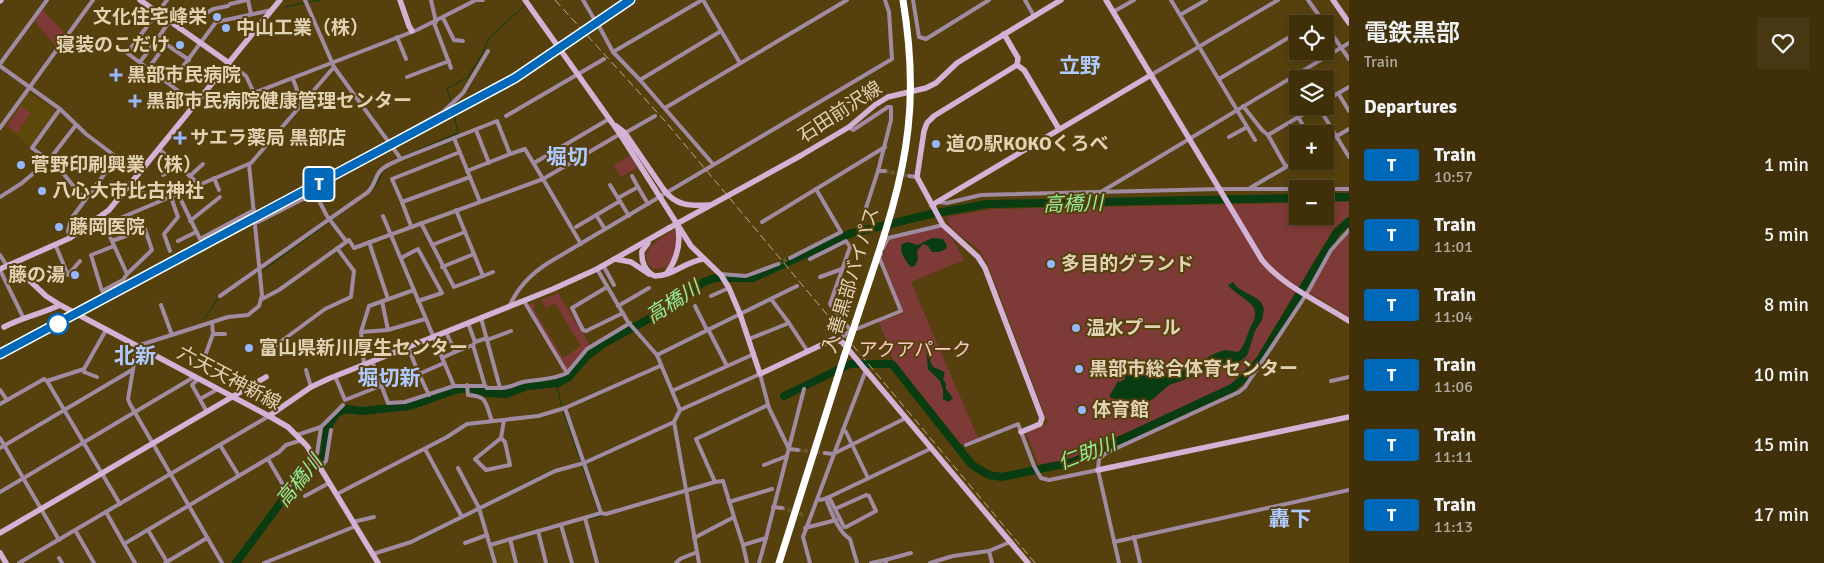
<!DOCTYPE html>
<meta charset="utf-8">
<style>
:root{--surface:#40300a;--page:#473813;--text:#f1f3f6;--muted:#aea99c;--line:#594b2b}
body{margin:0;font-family:Signika,"Noto Sans JP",sans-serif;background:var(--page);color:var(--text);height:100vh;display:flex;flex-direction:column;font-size:19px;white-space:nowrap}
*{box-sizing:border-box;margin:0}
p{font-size:16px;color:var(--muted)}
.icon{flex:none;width:28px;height:28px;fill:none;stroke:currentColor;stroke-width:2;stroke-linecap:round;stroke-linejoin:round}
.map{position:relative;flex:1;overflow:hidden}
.drawer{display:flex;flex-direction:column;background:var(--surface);width:475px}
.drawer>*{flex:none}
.badge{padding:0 10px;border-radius:4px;font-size:18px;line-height:32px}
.fabs{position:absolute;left:1289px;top:15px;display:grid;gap:10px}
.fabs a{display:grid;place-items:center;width:45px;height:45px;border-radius:0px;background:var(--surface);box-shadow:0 2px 8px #0003,0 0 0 1px var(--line);font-size:25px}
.map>.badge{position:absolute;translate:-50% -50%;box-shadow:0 0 0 2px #fff}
h2{padding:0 15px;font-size:19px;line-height:45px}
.round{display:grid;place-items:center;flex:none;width:52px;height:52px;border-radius:0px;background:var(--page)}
.headline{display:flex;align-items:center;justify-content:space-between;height:85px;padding:0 15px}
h1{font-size:24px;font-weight:600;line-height:38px}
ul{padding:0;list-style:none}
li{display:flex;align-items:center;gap:15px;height:70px;padding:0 15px}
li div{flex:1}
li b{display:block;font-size:19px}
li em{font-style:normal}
li .badge{min-width:55px;font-weight:700;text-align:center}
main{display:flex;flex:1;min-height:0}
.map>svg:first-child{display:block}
.built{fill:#5e470b}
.green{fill:#7e3a36}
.water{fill:#093d11}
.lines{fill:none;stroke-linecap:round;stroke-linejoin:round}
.stream{stroke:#093d11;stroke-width:1}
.river{stroke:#093d11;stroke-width:8}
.street-tunnel{stroke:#6a5627;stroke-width:4;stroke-dasharray:4 2;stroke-linecap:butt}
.street{stroke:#a08ba1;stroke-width:4}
.secondary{stroke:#d4b2d5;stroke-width:5.5}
.highway{stroke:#fff;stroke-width:7}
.rail{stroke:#bcab87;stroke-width:1;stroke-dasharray:8 4;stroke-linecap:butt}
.secondary-bridge{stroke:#d4b2d5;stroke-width:5.5}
.highway-bridge{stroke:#fff;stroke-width:7}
.line-casing{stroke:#fff;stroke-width:11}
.line{stroke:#0068b9;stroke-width:8}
.poi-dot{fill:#96b6fd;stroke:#55400e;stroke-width:2}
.stop-dot{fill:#fff;stroke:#0068b9;stroke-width:2.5}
.labels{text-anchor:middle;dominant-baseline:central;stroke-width:4;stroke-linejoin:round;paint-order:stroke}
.poi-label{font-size:19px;font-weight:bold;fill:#e1d2b3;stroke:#55400e;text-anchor:start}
.street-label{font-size:19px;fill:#e1d2b3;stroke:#55400e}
.park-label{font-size:19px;fill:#f9c8c3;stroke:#55400e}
.water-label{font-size:20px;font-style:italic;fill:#94ed98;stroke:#55400e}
.quarter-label{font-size:21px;font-weight:bold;fill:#b0c9fe;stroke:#55400e}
</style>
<main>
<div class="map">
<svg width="1349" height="563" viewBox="0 0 1349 563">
<rect width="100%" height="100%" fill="#55400e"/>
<g class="built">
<path d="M28,92L56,112L30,147L5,126Z"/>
<path d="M509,541L515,563H496L491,546Z"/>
</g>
<g class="green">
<path d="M42,9L66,34L56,47L34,20Z"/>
<path d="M21,106L31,113L17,133L7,126Z"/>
<path d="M630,155L638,167L621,177L614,165Z"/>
<path d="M1325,202H1349V217L1346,219L1347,222L1332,231L1257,357L1231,385L1072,459L1039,465L1026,433L1048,423L989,267L980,251L952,229L946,217L992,209L1297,203L1298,216H1325Z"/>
<path d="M942,227L954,241L964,260L911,282L978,438L961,445L894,362L879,322L904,313L882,258L889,240Z"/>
<path d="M675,229C678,247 676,273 652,268C635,251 663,237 675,229Z"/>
<path d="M1349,232V317L1309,292L1335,248Z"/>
<path d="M558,293L590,345L577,357L567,370L528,305L533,303L535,306L533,308L563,358L581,346L555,303L546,308L541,300Z"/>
</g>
<g class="water">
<path d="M932,238L943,239L947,245L946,249L939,252H932L928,246L923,244L917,251L918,259L915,266L911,267C905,260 899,252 902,244L908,242L918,245Z"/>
<path d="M1233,282L1238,288L1256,298L1261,302L1264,309L1262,320L1255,331L1247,356L1239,362L1213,365L1192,377L1169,385L1153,399L1131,412H1117L1114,405L1125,410L1128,403L1109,397L1118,381L1120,382L1125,379L1124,377L1127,375L1125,371L1138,376L1178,373L1216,353L1225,350L1238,352C1245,345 1245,340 1249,331C1250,326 1254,322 1255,316C1258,302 1236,296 1228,285Z"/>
<path d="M934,344L928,350L931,357L930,361L933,367L945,372L943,379L946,384V389L953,398L949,402L943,399V390L940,381L928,369L926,345Z"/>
</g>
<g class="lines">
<g class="stream">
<path d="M308,2L320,0"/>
<path d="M285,7L304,3"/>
<path d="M451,102L447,89L468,77L481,56L489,38L525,5"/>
<path d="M404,156L458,133L452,106"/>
<path d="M370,192C380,185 378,175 387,168"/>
<path d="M256,273L262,271L351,206"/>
<path d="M204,319L219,297"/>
<path d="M556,383L562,407"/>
<path d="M563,411L600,516L588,519"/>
</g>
<g class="river">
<path d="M1325,197H1349"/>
<path d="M784,396L850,364H892L972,465L989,475L1002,477L1073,462L1232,388L1244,378L1261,358L1337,232L1349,221"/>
<path d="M236,563L298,479L306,471L316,465L324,455L327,429L331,421L337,413L346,409L362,411L410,406L455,390L470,388L486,393L506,394L527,386L558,383L569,377L587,356L603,344L667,309L704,282L715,278H753L849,234L931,214L987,204L1298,198"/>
</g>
<g class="street-tunnel">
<path d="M593,17L600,28"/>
<path d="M885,171L909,176"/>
<path d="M778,264L790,258"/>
<path d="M798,450L825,453"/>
<path d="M782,508L803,515"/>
</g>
<g class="street">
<path d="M167,0L127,53L196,104"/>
<path d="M248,0L251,14"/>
<path d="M305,0L334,67L401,159L454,138"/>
<path d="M431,0L436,22"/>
<path d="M476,0H483"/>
<path d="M583,0L593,17"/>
<path d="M703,0L740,63"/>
<path d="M913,0L919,37L926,39L989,0"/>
<path d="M1025,0L1034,16"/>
<path d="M1171,0L1255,140"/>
<path d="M1308,0L1325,24"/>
<path d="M230,4L247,0"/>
<path d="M1113,12L1134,0"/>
<path d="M1180,15L1206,0"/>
<path d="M443,18L454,40L463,41"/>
<path d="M434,23L451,68"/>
<path d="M1311,24L1321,18"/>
<path d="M1325,24L1349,59"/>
<path d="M600,28L613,52"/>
<path d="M179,29L186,18L202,16L213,9L228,6"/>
<path d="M397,37L406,59"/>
<path d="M166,44L158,38L169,22"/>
<path d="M1325,46L1330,54"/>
<path d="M140,62L158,38"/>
<path d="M229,63L246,76L254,93L417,30L476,0"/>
<path d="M0,64L47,0"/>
<path d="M0,66L60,109L86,134L139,174"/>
<path d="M148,69L166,44L189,60"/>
<path d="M1151,75L1278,0"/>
<path d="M407,77L449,61"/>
<path d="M293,79L302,104"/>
<path d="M1219,79L1298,32"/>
<path d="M640,80L613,52L702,0"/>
<path d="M170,84L216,22L272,10"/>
<path d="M1338,93L1349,111"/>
<path d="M1325,101L1349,87"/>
<path d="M1243,106L1262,130L1268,135L1286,167"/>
<path d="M1318,106L1349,157"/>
<path d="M665,108L847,0"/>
<path d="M60,109L32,148L57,166L85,200"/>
<path d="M506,116L604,59"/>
<path d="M1298,117L1308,134"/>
<path d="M849,127L853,130L888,107H891V120L878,171"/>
<path d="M0,128L93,0"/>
<path d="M476,130L489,163"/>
<path d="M625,133L655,116"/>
<path d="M1268,135L1317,106"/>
<path d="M1229,137L1247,127"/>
<path d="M1325,143L1349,129"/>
<path d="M159,149L200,185"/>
<path d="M534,163L609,119"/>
<path d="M713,164L640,80L721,31"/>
<path d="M467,171L510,154"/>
<path d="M163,175L179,167"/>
<path d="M190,176L203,164"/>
<path d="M632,176L638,187"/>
<path d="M909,176L917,177"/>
<path d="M214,178L219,190"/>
<path d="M132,183L146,195"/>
<path d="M610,185L618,198"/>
<path d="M1250,188L1298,160"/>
<path d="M1304,189H1349"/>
<path d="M1101,192L1349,43"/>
<path d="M178,194L200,239L254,210"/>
<path d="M0,197L22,183L49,160L76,125"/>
<path d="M402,202L392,179L460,152"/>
<path d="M938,202L947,203L981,195L1220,189H1298"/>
<path d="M254,214L348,165L443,112L463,93L488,51"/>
<path d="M864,214L878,171H885"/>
<path d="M596,215L605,229"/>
<path d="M629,216L618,198L638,187L648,204"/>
<path d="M190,221L220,197"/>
<path d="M258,222L315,193L327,216L346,241"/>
<path d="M762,222L885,147"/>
<path d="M421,223L454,287L483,276L456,210"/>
<path d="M104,224L112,241"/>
<path d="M90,225L99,227L251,163L334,67"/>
<path d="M411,226L402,202L470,177"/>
<path d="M576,227L620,201"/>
<path d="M70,238L68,231L71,219L117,157"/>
<path d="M178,241L196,232"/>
<path d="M369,242L388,299"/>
<path d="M55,244L68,275L80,261"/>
<path d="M581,244L543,179L620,134"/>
<path d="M432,245L465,232"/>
<path d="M114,246L91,255L102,291L123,280L127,274L112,241L145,229L152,250L127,274"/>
<path d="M883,248L888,238L943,225"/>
<path d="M170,251L164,234L178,217L171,197"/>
<path d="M0,255L7,266"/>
<path d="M401,258L418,249L442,293L418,301"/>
<path d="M790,258L841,232L816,189"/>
<path d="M810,259L846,241L850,247L830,304L851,331"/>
<path d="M603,265L614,285"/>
<path d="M442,267L474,254"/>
<path d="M597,269L628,322L657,355L680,410"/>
<path d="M0,270L23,317"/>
<path d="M720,274L746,276L778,264"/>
<path d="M483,276L493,272"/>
<path d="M820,277L842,269"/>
<path d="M607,287L572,308L583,330L586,331L623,313"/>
<path d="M220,296L368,192C374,186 374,181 378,174C382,166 393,163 401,159"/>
<path d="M711,296L729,288"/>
<path d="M262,299L279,290L349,240L354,248L543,179L525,149L510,154L497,121L454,138L480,202"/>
<path d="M382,301L388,330L425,319"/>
<path d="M524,301L567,373L587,349L630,323"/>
<path d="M161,305L172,335"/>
<path d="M510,305C518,287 531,274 548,263L892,59L889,12L885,0"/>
<path d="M618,306L649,288"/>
<path d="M695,306L707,330"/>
<path d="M481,318L500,388C510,388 515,384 523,382C539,379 553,380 567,373"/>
<path d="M212,322L213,334H225"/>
<path d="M468,323L475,342L487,338"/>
<path d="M789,323L808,352"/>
<path d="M708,329L727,366"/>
<path d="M361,332L388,330"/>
<path d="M446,332L455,352L473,345"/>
<path d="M749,339L789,323L771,299"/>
<path d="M838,339L849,332L901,311L879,257L881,254"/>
<path d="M487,340L511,331"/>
<path d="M408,347L418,372"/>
<path d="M268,351L325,309L351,297L354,271L337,248"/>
<path d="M657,355L797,286"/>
<path d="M205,356L213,334"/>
<path d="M442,358L455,352"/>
<path d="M372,361L388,403L405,402L454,386L383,216"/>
<path d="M364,364L361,332L369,306L414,290"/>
<path d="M306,370L311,387"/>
<path d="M866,370L843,430L846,432L868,478"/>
<path d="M335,376L345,400L418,371"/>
<path d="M97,377L84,372V369L106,330"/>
<path d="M198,379L192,385L207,412"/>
<path d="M47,381L120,504"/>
<path d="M1331,381L1349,377"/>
<path d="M467,385L468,395C488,396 485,403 492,421"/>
<path d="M454,386H485L473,345L475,342"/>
<path d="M485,386L487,388H500"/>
<path d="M0,390L7,400"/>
<path d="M672,391L754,354"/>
<path d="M429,395L419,374L444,363"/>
<path d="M200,399L218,389"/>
<path d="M0,404L44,379L47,381L84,369"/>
<path d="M565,408L601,513"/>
<path d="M321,427L343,405"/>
<path d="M297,435L321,427L317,454L314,458"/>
<path d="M0,438L59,540"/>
<path d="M501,438L475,459L486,470L510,465L505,442L501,438L504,420"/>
<path d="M220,445L239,476"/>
<path d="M966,445L1018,424L1034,466L1041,478L1049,480L1098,470"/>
<path d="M0,448L132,370"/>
<path d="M425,449L462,517"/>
<path d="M825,453L833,454L906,418"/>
<path d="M268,459L286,490L304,468L315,460"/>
<path d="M764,465L787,456"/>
<path d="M320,468L326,461L331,430"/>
<path d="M458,468L479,508L495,563"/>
<path d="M0,492L194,377"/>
<path d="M337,494L447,437L467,424L538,416L565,408L660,366"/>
<path d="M305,496L329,483"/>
<path d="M829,497L844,527H846L876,511L869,496L866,495L835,509"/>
<path d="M818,499L821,500L829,497L932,448"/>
<path d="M826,499C831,511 838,532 850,539L857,563"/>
<path d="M729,502L772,489"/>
<path d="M773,507L782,508"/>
<path d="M106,512L124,544L279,452L286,445L302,440"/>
<path d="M734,517L723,481L715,482L696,439L768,405"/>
<path d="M585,518L597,563"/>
<path d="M353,522L374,517"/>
<path d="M561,525L572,563"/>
<path d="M805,528L836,520"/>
<path d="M75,530L94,563"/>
<path d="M148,530L167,562"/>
<path d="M538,531L546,563"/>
<path d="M1134,537L1140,563"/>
<path d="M694,538L734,517L743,545L766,538L804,389"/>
<path d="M510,539L516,563"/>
<path d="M1114,542L1349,490"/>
<path d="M465,543L487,535"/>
<path d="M124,544L135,563"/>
<path d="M490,545L601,513L606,514L715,482"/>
<path d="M743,545L747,563"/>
<path d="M989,551L992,563"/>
<path d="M373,554L411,542L555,471L584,463L674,422"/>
<path d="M59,558L62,563"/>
<path d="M19,563L269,416"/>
<path d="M165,563L207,538"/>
<path d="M222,563L130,404L128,399L137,346L228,317L248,315L259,306L262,295L249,164"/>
<path d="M264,563L356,526"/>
<path d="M676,563L680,559L697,552"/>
<path d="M699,563L674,422L680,410L760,374L769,408L789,449L798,450"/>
<path d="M759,563L766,538"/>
<path d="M810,563L803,537L843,430"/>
<path d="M871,563L885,560"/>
<path d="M886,563L885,560L911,553"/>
<path d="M930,563L953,556L989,551L1010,542"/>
<path d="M1119,563L1098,470L1099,459L1106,453L1239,392L1245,387L1306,295L1331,250L1349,230"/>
</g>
<g class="secondary">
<path d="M140,0L229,63"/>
<path d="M400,0L409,26L412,31"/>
<path d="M525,0L620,134L691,246L721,275L729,288L740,314L760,374L834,339L842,342L1028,563"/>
<path d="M1106,0L1262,260C1284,287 1320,302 1349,321"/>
<path d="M1333,0L1349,23"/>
<path d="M0,1L1,0"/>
<path d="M1004,34L1018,58L1017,65L934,116L927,123L924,131L917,177L943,225L978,257L985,268L1042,418L1040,424L1021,432"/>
<path d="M1017,65L1024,70L1059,129"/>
<path d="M616,126L625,133L664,190"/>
<path d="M800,156L849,127L875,105L888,97L926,88L936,83L957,63L970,55L1061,0"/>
<path d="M932,205L1151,75"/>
<path d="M648,243L642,251C641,261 645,272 655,276C673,276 686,261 704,259"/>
<path d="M615,259L631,262L649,274"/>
<path d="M12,264L46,296L60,305L269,416L288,427L307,446L378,563"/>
<path d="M0,269L70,238L109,210L280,0"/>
<path d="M667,273C677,259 681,245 678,228"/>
<path d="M4,327C23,317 41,314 60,305"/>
<path d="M269,416L311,387L328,379L553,289L597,269L669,228"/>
<path d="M1098,470L1349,417"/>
<path d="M0,533L266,377"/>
<path d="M0,553L6,563"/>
</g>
<g class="highway">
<path d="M856,321C876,259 901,195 908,129C913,86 910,43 903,0"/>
<path d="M779,563L844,357"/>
</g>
<g class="rail">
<path d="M555,0L665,121L1035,563"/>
<path d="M0,354L515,78L630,0"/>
</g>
<g class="secondary-bridge">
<path d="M664,190C676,206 690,206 709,205"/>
<path d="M669,228L800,156"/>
</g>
<path class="highway-bridge" d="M844,357L856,321"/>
</g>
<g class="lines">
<defs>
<path id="line" d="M0,354L515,78L630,0"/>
</defs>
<use href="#line" class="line-casing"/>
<use href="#line" class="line"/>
</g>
<g class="poi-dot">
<circle cx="217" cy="17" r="5"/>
<circle cx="226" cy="28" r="5"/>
<circle cx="180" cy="45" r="5"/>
<path d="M113.5 67.5h5v5h5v5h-5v5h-5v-5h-5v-5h5z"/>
<path d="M132.5 93.5h5v5h5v5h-5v5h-5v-5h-5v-5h5z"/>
<path d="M177.5 130.5h5v5h5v5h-5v5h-5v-5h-5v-5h5z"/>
<circle cx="936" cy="144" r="5"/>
<circle cx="21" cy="165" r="5"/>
<circle cx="42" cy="191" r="5"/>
<circle cx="59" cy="227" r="5"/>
<circle cx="1051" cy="264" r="5"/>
<circle cx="75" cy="275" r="5"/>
<circle cx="1076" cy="328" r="5"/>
<circle cx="249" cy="348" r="5"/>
<circle cx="1079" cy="369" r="5"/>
<circle cx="1082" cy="410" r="5"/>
</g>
<circle class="stop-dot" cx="58" cy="324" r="10"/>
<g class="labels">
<g class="poi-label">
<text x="207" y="17" text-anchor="end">文化住宅峰栄</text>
<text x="236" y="28">中山工業（株）</text>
<text x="170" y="45" text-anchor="end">寝装のこだけ</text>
<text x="127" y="75">黒部市民病院</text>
<text x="146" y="101">黒部市民病院健康管理センター</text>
<text x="190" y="138">サエラ薬局 黒部店</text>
<text x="946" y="144">道の駅KOKOくろべ</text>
<text x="31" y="165">菅野印刷興業（株）</text>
<text x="52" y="191">八心大市比古神社</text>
<text x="69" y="227">藤岡医院</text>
<text x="1061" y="264">多目的グランド</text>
<text x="65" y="275" text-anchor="end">藤の湯</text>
<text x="1086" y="328">温水プール</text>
<text x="259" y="348">富山県新川厚生センター</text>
<text x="1089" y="369">黒部市総合体育センター</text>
<text x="1092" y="410">体育館</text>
</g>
<g class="street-label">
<text transform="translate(840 112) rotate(-33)">石田前沢線</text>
<text transform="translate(851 280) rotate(-73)">入善黒部バイパス</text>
<text transform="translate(229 378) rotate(28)">六天天神新線</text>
</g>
<g class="park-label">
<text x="915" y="350">アクアパーク</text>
</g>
<g class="water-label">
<text transform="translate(1073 204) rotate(-2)">高橋川</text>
<text transform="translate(673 302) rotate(-33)">高橋川</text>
<text transform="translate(1087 453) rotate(-21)">仁助川</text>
<text transform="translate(299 481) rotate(-51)">高橋川</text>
</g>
<g class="quarter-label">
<text x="1080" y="66">立野</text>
<text x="567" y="157">堀切</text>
<text x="135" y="356">北新</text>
<text x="389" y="378">堀切新</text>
<text x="1290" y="519">轟下</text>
</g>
</g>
</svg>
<div class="fabs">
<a><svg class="icon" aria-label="locate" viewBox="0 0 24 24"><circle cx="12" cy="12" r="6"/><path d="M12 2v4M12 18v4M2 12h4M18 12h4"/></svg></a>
<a><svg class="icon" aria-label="layers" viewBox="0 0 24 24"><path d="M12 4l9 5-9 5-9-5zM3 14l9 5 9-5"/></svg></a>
<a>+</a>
<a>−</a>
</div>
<b class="badge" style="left:319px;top:184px;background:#0068b9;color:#fff">T</b>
</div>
<section class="drawer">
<div class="headline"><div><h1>電鉄黒部</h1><p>Train</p></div><a class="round"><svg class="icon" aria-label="heart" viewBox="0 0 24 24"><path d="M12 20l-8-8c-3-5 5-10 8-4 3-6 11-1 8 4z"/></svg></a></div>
<h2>Departures</h2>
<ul>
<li><span class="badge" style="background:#0068b9;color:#fff">T</span><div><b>Train</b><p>10:57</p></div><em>1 min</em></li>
<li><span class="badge" style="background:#0068b9;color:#fff">T</span><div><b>Train</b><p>11:01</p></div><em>5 min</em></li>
<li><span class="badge" style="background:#0068b9;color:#fff">T</span><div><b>Train</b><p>11:04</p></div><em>8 min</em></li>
<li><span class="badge" style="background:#0068b9;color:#fff">T</span><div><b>Train</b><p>11:06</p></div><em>10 min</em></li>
<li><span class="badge" style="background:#0068b9;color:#fff">T</span><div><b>Train</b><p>11:11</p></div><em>15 min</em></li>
<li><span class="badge" style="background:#0068b9;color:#fff">T</span><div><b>Train</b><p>11:13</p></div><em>17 min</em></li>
</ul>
</section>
</main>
